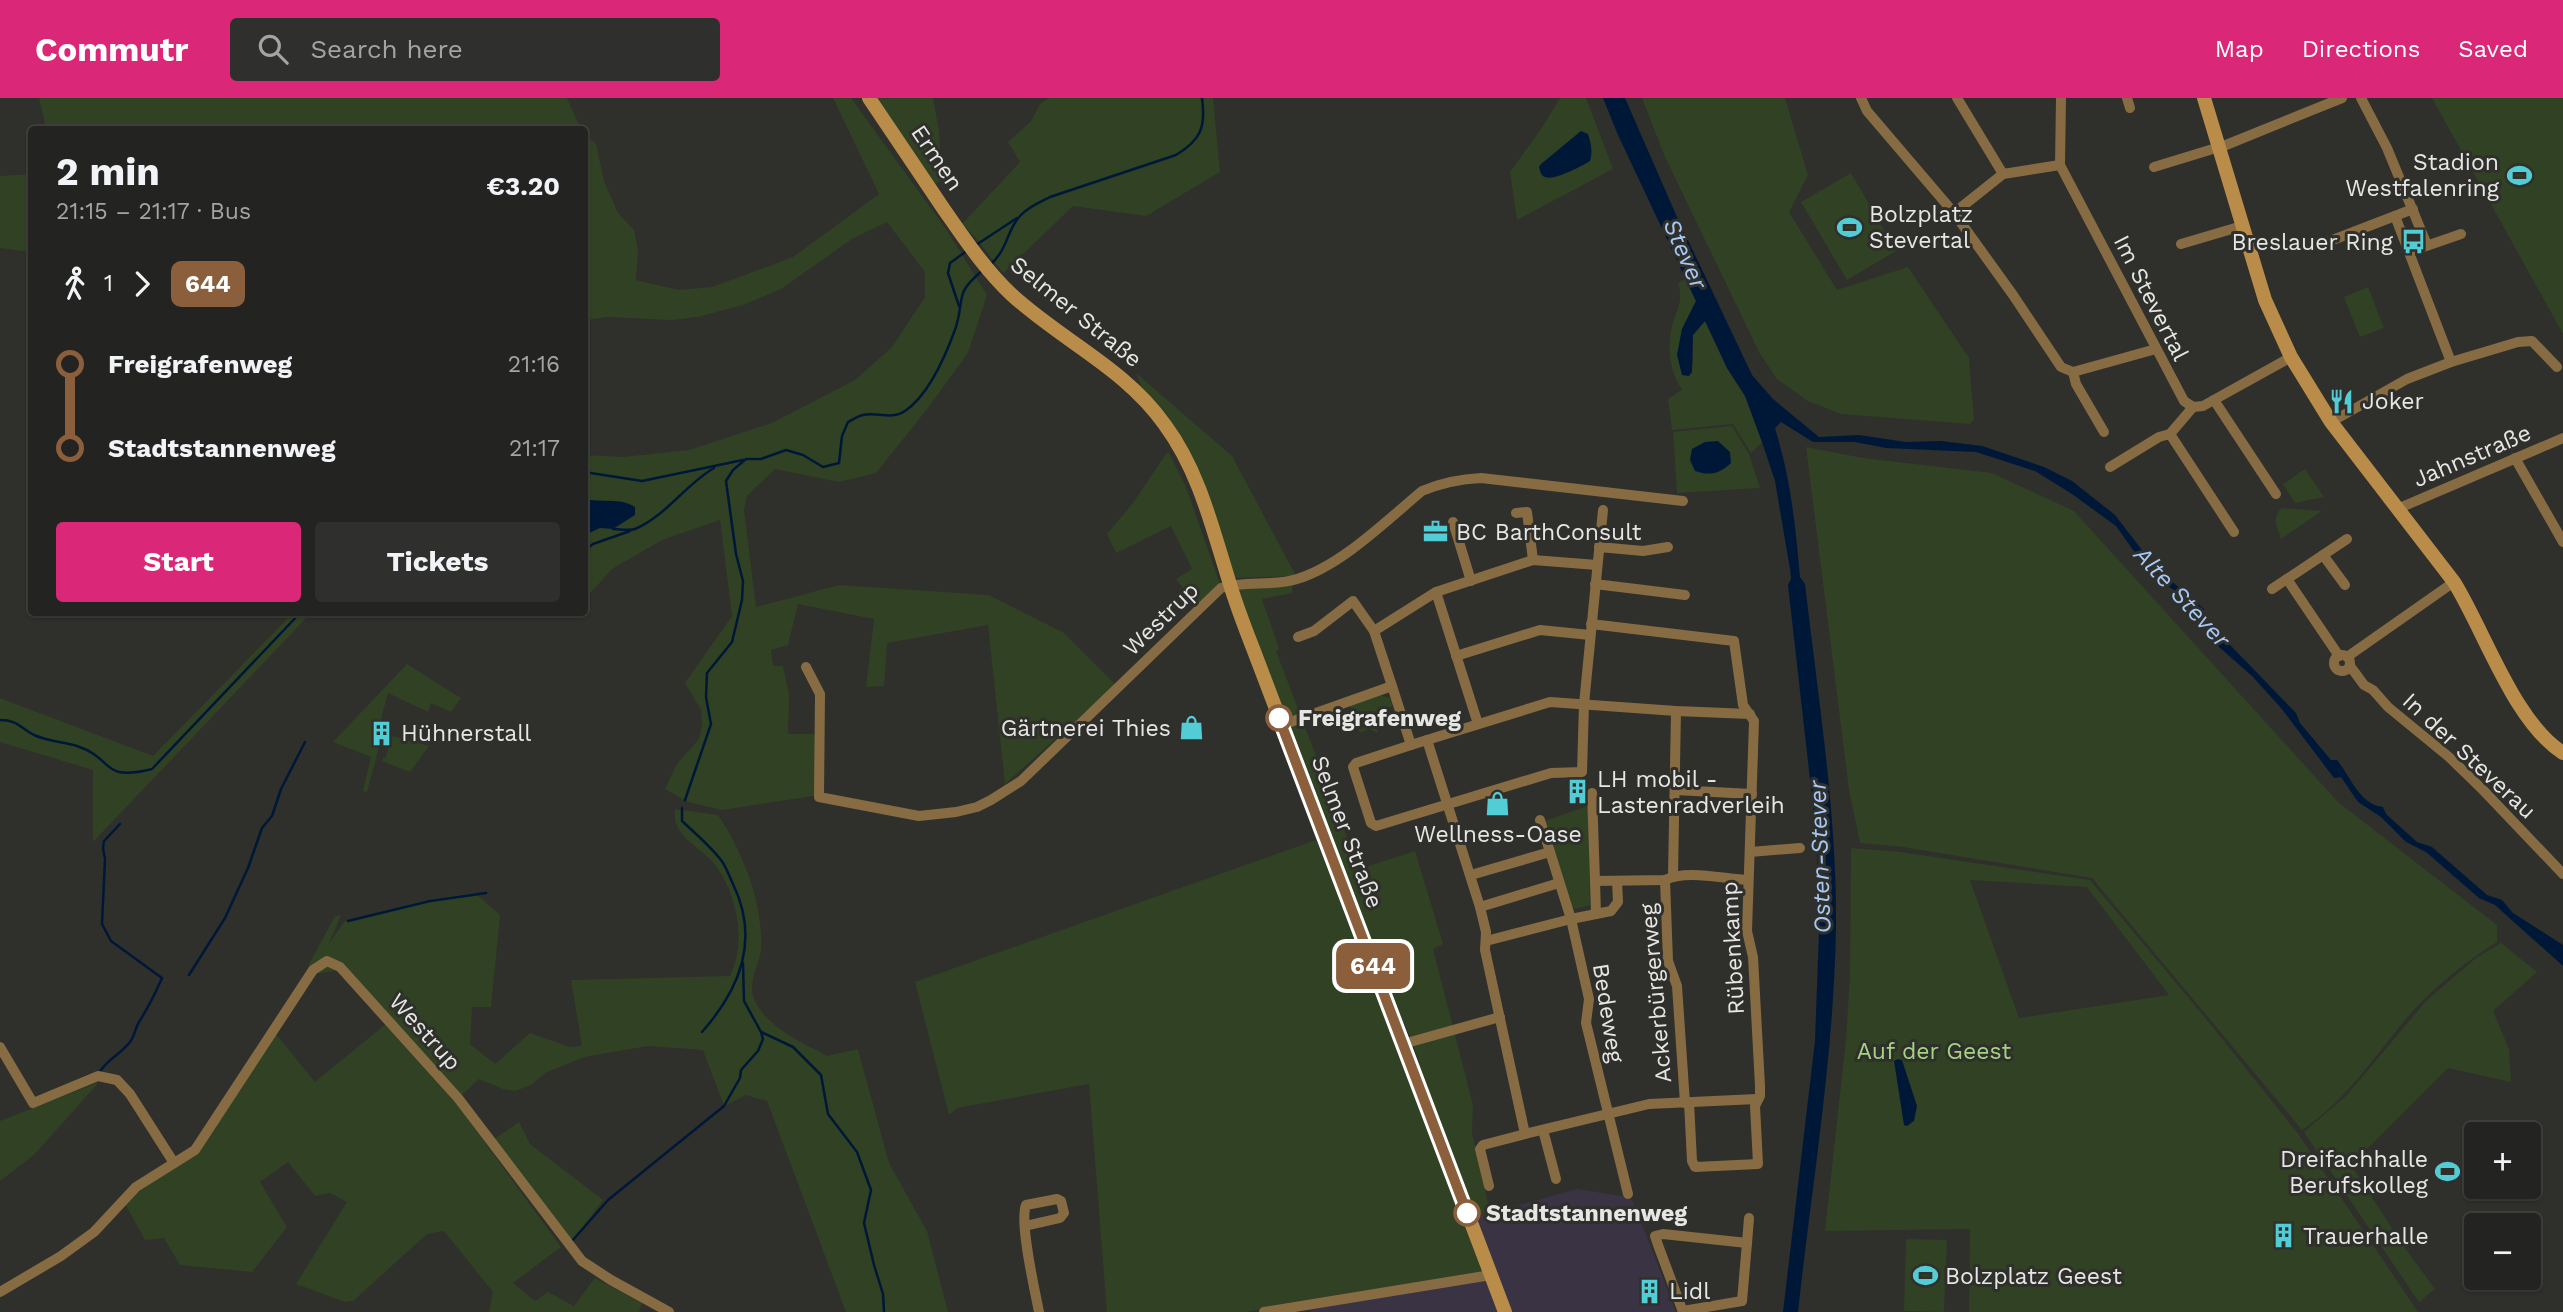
<!DOCTYPE html>
<meta charset="utf-8">
<style>
:root{--surface:#232321;--page:#2f2f2e;--text:#f1f3f6;--muted:#a3a4a5;--line:#40403f;--accent:#db2777}
body{margin:0;font-family:"Work Sans",sans-serif;background:var(--page);color:var(--text);height:100vh;display:flex;flex-direction:column;font-size:26px;white-space:nowrap}
*{box-sizing:border-box;margin:0}
p{font-size:23px;color:var(--muted)}
.icon{flex:none;width:38px;height:38px;fill:none;stroke:currentColor;stroke-width:2;stroke-linecap:round;stroke-linejoin:round}
.map{position:relative;flex:1;overflow:hidden}
.side{position:absolute;left:28px;top:28px;width:560px;height:490px;display:flex;flex-direction:column;background:var(--surface);border-radius:7px;box-shadow:0 2px 5px #0004,0 0 0 2px var(--line)}
.side>*{flex:none}
.badge{padding:0 14px;border-radius:10px;font-size:24px;line-height:46px}
.controls{position:absolute;left:2464px;top:1024px;display:grid;gap:14px}
.controls a{display:grid;place-items:center;width:77px;height:77px;border-radius:7px;background:var(--surface);box-shadow:0 2px 5px #0004,0 0 0 2px var(--line);font-size:35px}
.map>.badge{position:absolute;translate:-50% -50%;box-shadow:0 0 0 4px #fff}
.legs{display:flex;align-items:center;gap:10px;height:77px;padding:0 28px;font-size:23px}
.legs p{margin-inline-start:auto}
.headline{display:flex;align-items:center;justify-content:space-between;height:119px;padding:0 28px}
h1{font-size:38px;font-weight:700;line-height:52px}
.cta{display:flex;gap:14px;margin-top:auto;padding:14px 28px}
.cta a{flex:1;height:80px;border-radius:7px;background:var(--accent);color:#fff;font-size:28px;font-weight:700;line-height:80px;text-align:center}
.cta a+a{background:var(--page);color:var(--text)}
ul{padding:0 28px;list-style:none}
li{display:flex;align-items:center;gap:24px;height:84px;font-size:26px}
li i{display:grid;place-items:center;width:10px;height:100%;margin:0 9px;background:currentColor}
li i::after{content:'';width:18px;height:18px;margin:-9px;border:5px solid;border-radius:50%;background:var(--surface)}
li p{margin-inline-start:auto}
li:first-child i{background:linear-gradient(#0000 50%,currentColor 0)}
li:last-child i{background:linear-gradient(currentColor 50%,#0000 0)}
header{display:flex;align-items:center;gap:42px;box-sizing:border-box;height:98px;padding:0 35px;background:var(--accent);color:#fff}
header strong{font-size:33px}
nav{display:flex;gap:38px;margin-inline-start:auto;font-size:24px}
.search{width:490px;height:63px;background:var(--page);display:flex;align-items:center;gap:18px;box-sizing:border-box;padding:0 24px;border-radius:7px;color:var(--muted);font-size:26px}
.map>svg:first-child{display:block}
.commercial{fill:#393344}
.green{fill:#304223;fill-rule:evenodd}
.water{fill:#001838}
.lines{fill:none;stroke-linecap:round;stroke-linejoin:round}
.stream{stroke:#001838;stroke-width:2.5}
.minor{stroke:#876b43;stroke-width:10}
.secondary{stroke:#b98d49;stroke-width:14}
.line-1-casing{stroke:#fff;stroke-width:16}
.line-1{stroke:#8b5e3c;stroke-width:10}
.stop-1-dot{fill:#fff;stroke:#8b5e3c;stroke-width:3.5}
.labels{text-anchor:middle;dominant-baseline:central;stroke-width:6;stroke-linejoin:round;paint-order:stroke}
.street-label{font-size:23px;fill:#e6e6e5;stroke:#2f2f2c}
.poi-label{font-size:23px;fill:#e6e6e5;stroke:#2f2f2c;text-anchor:start}
.stop-label{font-size:23px;font-weight:bold;fill:#e6e6e5;stroke:#2f2f2c;text-anchor:start}
.park-label{font-size:23px;fill:#a4d382;stroke:#2f2f2c}
.water-label{font-size:24px;font-style:italic;fill:#a7c8f4;stroke:#2f2f2c}
</style>
<header>
<strong>Commutr</strong>
<div class="search"><svg class="icon" aria-label="search" viewBox="0 0 24 24"><circle cx="10" cy="10" r="6"/><path d="M15 15l6 6"/></svg>Search here</div>
<nav><a>Map</a><a>Directions</a><a>Saved</a></nav>
</header>
<div class="map">
<svg width="2563" height="1214" viewBox="0 0 2563 1214">
<rect width="100%" height="100%" fill="#2f2f2c"/>
<path class="commercial" d="M1577,1091L1628,1099L1633,1103L1676,1214H1311L1310,1208L1472,1120Z"/>
<g class="green">
<path d="M39,0H567L581,31H46Z"/>
<path d="M833,0H851L946,131L987,197L968,255L928,310L876,375L839,384L775,371L747,398L744,412L756,509L839,487L989,497L1064,535L1116,587L1005,686L988,527L887,545L884,588L866,589L874,521L798,506L788,547L771,552L773,568H783L789,596L788,636H820L819,697L722,712L688,704L665,691L677,666L699,641L702,626L701,612L685,585L732,518L720,422L662,442L612,471L585,501V357L623,359L689,352L772,325L855,282L892,249L925,199V174L887,124L852,141L781,191L746,206L698,219L671,222L608,219L585,222L584,35L596,46L604,83L618,115L634,132L638,151L636,182L679,192L712,189L793,159L879,96Z"/>
<path d="M876,0H933L939,33L942,82L933,87Z"/>
<path d="M1048,0H1213L1220,74L1146,118L1073,108L1003,175L976,140L962,126L1020,64L1008,44L1031,23L1040,6Z"/>
<path d="M1560,0H1586L1613,71L1517,122L1510,74L1541,31Z"/>
<path d="M1642,0H1785L1808,77L1789,114L1837,192L1908,169L1969,260L1974,321L1970,326L1841,316L1808,303L1777,281L1760,256L1665,59Z"/>
<path d="M2432,0H2563V236Z"/>
<path d="M1851,75L1896,153L1847,182L1801,104Z"/>
<path d="M31,76V154L0,150V78Z"/>
<path d="M1685,181L1696,203L1682,231L1677,257L1693,267V237L1705,223L1727,270L1745,298L1762,344L1751,355L1733,326L1672,332L1668,301L1682,292C1669,272 1667,250 1672,228C1677,211 1684,202 1678,185Z"/>
<path d="M2368,189L2384,230L2360,239L2344,199Z"/>
<path d="M1136,275L1232,358L1296,478L1231,480L1214,422L1143,293Z"/>
<path d="M1732,328L1749,356L1760,390L1677,395L1673,334Z"/>
<path d="M1806,349L1863,360L1992,375L2074,413L2338,704L2497,827V844C2464,865 2431,891 2406,921C2373,960 2345,1004 2302,1032L2092,780L1903,749L1860,745L1849,692Z"/>
<path d="M1168,353L1186,389L1220,486L1197,508L1176,481L1192,471L1171,428L1116,455L1107,436L1133,405Z"/>
<path d="M2305,371L2324,399L2295,405L2283,386Z"/>
<path d="M2282,410L2322,413L2281,441C2277,428 2271,420 2282,410Z"/>
<path d="M1293,485L1292,495L1262,501L1279,551L1276,553L1359,771L1415,753L1443,846L1433,851L1473,1007L1472,1035L1490,1114L1472,1120L1416,969L1420,966L1404,924L1399,925L1234,488Z"/>
<path d="M294,514L311,515L93,744V672L0,644V600L153,658Z"/>
<path d="M407,566L461,600L451,614L431,605L428,614L388,595L375,643L380,645L367,694L363,693L371,659L333,644Z"/>
<path d="M1379,597L1390,600L1393,608L1372,615L1378,635L1369,631L1360,635L1349,607Z"/>
<path d="M393,638L429,648L410,674L382,663L383,660H385Z"/>
<path d="M1588,708L1590,807L1576,811L1569,808L1544,723Z"/>
<path d="M675,711L718,717C738,746 757,790 760,826C761,834 762,844 761,853C757,875 743,890 761,913C777,934 804,945 827,958L858,951L889,1065L927,1133L948,1214H846L767,1003L746,997L724,1008L703,952L648,948L584,959L545,975L531,987L515,993L503,991L479,981L461,998L454,1002L561,1149L513,1185L535,1203L548,1194L574,1208L595,1180L642,1205L639,1214H489L493,1194L444,1133L427,1136L353,1203L345,1204L296,1186L347,1104L330,1095L315,1098L288,1064L260,1084L287,1129L252,1174L180,1167L164,1140L145,1142L124,1104L197,1053L275,935L315,984L387,925L340,872L314,876L318,862L311,870L308,868L335,818L341,817L329,845L345,823L431,801L475,795L500,817L491,909H472L470,946L495,966L530,935L570,949L582,948L571,882L730,878C746,844 738,800 717,769C702,748 671,740 675,711Z"/>
<path d="M1316,742L1486,1175L1245,1214H1107L1089,986L957,1010L949,1017L915,884Z"/>
<path d="M1851,750L1900,754L2090,782L2203,917L2299,1037L2418,1214H1969L1970,1131L1825,1133L1846,941L1850,877ZM1970,782L2087,789L2169,897L2019,920Z"/>
<path d="M2501,845L2537,874L2493,913L2509,951L2511,984L2448,970L2351,1067L2402,1146L2435,1191L2419,1204L2304,1034L2347,997L2427,902L2476,860Z"/>
<path d="M99,984L34,1057L0,1083V1023Z"/>
<path d="M519,1024L530,1046L603,1102L572,1143L494,1041Z"/>
<path d="M1906,1141L1947,1142L1944,1214L1904,1213Z"/>
</g>
<g class="water">
<path d="M1603,0H1625L1677,119L1752,277L1773,301L1819,339L1859,337L1906,344L1941,343L1982,348L2044,369L2072,383L2115,417L2155,469L2204,511L2203,519L2296,615L2300,625L2331,662H2337C2350,678 2360,707 2383,709L2386,716L2417,744L2432,749L2487,797L2502,802L2513,815L2563,847V868L2495,807L2479,800L2426,754L2406,744L2381,719L2358,704L2341,679L2334,680L2281,610L2252,578L2219,549L2201,524L2189,514L2186,504L2175,493L2155,479L2143,466L2116,428L2072,396L2035,373L1976,354L1886,350L1855,344H1813L1781,324L1775,330C1791,383 1795,424 1800,479L1805,486C1818,600 1837,714 1836,829C1834,958 1812,1086 1798,1214H1783L1815,943L1819,833L1817,743L1788,487L1791,481L1790,471L1775,383L1762,344L1745,298L1727,270L1705,223L1693,237L1692,274L1689,278L1682,277L1677,257L1682,231L1696,203L1618,37Z"/>
<path d="M1581,33L1588,36C1591,45 1593,54 1590,63C1582,68 1554,83 1545,79C1541,78 1540,73 1539,69L1541,66Z"/>
<path d="M1718,343L1730,354L1731,365C1719,376 1710,378 1695,373L1690,362L1692,351L1705,344Z"/>
<path d="M585,401C601,405 620,399 635,409V417L613,431L600,430L585,437Z"/>
<path d="M1898,961L1902,962L1917,1008L1914,1023L1907,1028L1904,1027L1894,963Z"/>
</g>
<g class="lines">
<g class="stream">
<path d="M976,147L1017,120"/>
<path d="M990,167C1009,150 1006,133 1020,118C1028,109 1040,104 1050,99L1176,57C1201,42 1206,29 1202,0"/>
<path d="M959,208L948,175L950,165L968,152"/>
<path d="M584,374L642,383L743,362"/>
<path d="M613,431C620,431 629,433 635,431C666,418 686,386 714,370"/>
<path d="M584,453L593,446L630,433"/>
<path d="M0,622C18,622 20,630 34,637C47,643 63,644 77,648C116,661 99,684 152,671L301,514"/>
<path d="M685,702L711,626L706,599L707,575L732,544L742,502L743,483L736,456L726,383L733,372L746,361H761L786,352L803,357L823,369L839,365L842,338L848,324C852,322 858,318 863,317C877,314 892,322 905,313C930,296 946,257 956,229C965,200 954,196 982,173"/>
<path d="M682,710V723C695,735 710,748 721,762C726,768 729,778 733,786C760,842 740,891 702,934"/>
<path d="M348,823L430,803L486,795"/>
<path d="M743,865L744,903L761,934L793,949L821,977L828,1016L857,1054L871,1092L864,1125L874,1167L883,1196L884,1214"/>
<path d="M189,877L225,820L248,770L262,730L272,718L281,691L305,644"/>
<path d="M99,975C107,961 120,957 130,944C135,938 135,930 139,924C148,910 155,896 162,880L111,843L102,826L105,761L103,750L104,743L120,726"/>
<path d="M572,1143L608,1102L724,1008L740,980L741,972L758,953L763,941L761,934"/>
</g>
<g class="minor">
<path d="M1861,0L1867,13L1954,115L2013,197L2061,269L2073,274"/>
<path d="M1957,0L2003,76"/>
<path d="M2061,0L2060,67L2184,303L2193,309L2203,308L2291,259"/>
<path d="M2127,0L2130,10"/>
<path d="M2361,0L2387,50L2427,147"/>
<path d="M2154,69L2226,47L2342,0"/>
<path d="M1954,115L2003,76L2060,67"/>
<path d="M2330,143L2413,111"/>
<path d="M2181,146L2242,128"/>
<path d="M2409,154L2461,136"/>
<path d="M2451,264L2518,244L2532,243L2557,269"/>
<path d="M2073,274L2156,251"/>
<path d="M2073,274L2076,286L2104,334"/>
<path d="M2214,302L2276,396"/>
<path d="M2193,309L2170,336L2234,434"/>
<path d="M2331,324L2407,281L2451,264L2395,118"/>
<path d="M2515,360L2563,444"/>
<path d="M2110,369L2159,339L2170,336"/>
<path d="M2397,411L2563,340"/>
<path d="M1516,415L1527,414L1533,462"/>
<path d="M1453,424L1471,483"/>
<path d="M1599,449L1643,453L1668,449"/>
<path d="M2323,457L2345,487"/>
<path d="M1595,486L1685,497"/>
<path d="M2272,491L2287,481"/>
<path d="M1436,494L1478,626"/>
<path d="M1591,526L1734,543L1743,607L1754,623L1747,833L1753,859L1760,988V998L1755,1008L1758,1066L1695,1069L1692,1063L1689,1004"/>
<path d="M1298,539L1314,533L1353,503L1374,533"/>
<circle cx="2342" cy="565" r="8"/>
<path d="M1456,558L1540,532L1590,537"/>
<path d="M2339,558L2287,481L2347,441"/>
<path d="M2347,559L2454,484"/>
<path d="M2350,568L2364,587L2373,592L2388,609L2449,659L2483,692L2563,776"/>
<path d="M806,569L820,596L819,699L919,718L956,714L977,709L991,702L1021,683L1221,490C1246,482 1272,489 1297,481C1341,468 1387,422 1422,393C1441,385 1460,381 1481,380L1683,403"/>
<path d="M1392,588L1374,533L1436,494L1533,462L1597,467"/>
<path d="M1282,627L1392,588L1411,647L1427,642L1480,809L1486,834L1485,852L1525,1036L1649,1006L1757,1001"/>
<path d="M1427,642L1550,604L1676,613L1750,616"/>
<path d="M1411,647L1356,665L1353,669L1371,725L1376,728L1551,675L1582,674L1584,606L1603,412"/>
<path d="M1675,692L1752,696"/>
<path d="M1592,695L1595,783"/>
<path d="M1540,722L1571,821L1589,901L1586,925L1628,1096"/>
<path d="M1750,754L1800,750"/>
<path d="M1471,777L1550,754"/>
<path d="M1673,778L1676,613"/>
<path d="M1665,782L1668,863L1677,888L1685,1005"/>
<path d="M1480,809L1559,785"/>
<path d="M1596,816L1595,783L1665,782C1686,771 1724,781 1748,782"/>
<path d="M1486,843L1571,821L1611,813L1618,804L1617,783"/>
<path d="M1403,946L1500,919"/>
<path d="M0,949L33,1005L98,978L117,982L130,996L174,1065"/>
<path d="M1543,1032L1556,1081"/>
<path d="M1489,1088L1480,1051L1483,1047L1525,1036"/>
<path d="M1025,1128L1060,1120L1064,1115L1061,1103L1057,1101L1026,1107C1019,1124 1035,1193 1039,1214"/>
<path d="M1747,1145L1749,1120"/>
<path d="M0,1194L61,1158L94,1134L136,1089L195,1052L313,872L327,863L340,869L458,1000L582,1163L611,1182L669,1214"/>
<path d="M1683,1213L1742,1203L1747,1145L1663,1136L1655,1138L1658,1147L1683,1214"/>
<path d="M1264,1214L1491,1177"/>
</g>
<g class="secondary">
<path d="M869,0C894,37 918,73 943,110C964,140 985,172 1012,197C1062,243 1125,270 1165,327C1199,373 1212,429 1229,483C1236,507 1245,530 1254,553L1505,1214"/>
<path d="M2204,0L2265,202L2291,259L2331,324L2454,484C2485,534 2514,624 2563,655"/>
</g>
</g>
<g class="lines">
<defs>
<path id="line-1" d="M1279,620L1467,1115"/>
</defs>
<use href="#line-1" class="line-1-casing"/>
<use href="#line-1" class="line-1"/>
</g>
<defs>
<symbol id="stadium-bare" viewBox="-9 -9 18 18"><path d="M0-5a6.5 5 0 1 0 0 10a6.5 5 0 1 0 0-10ZM-3.5-1.8h7v3.6h-7Z" fill="#52ccd5" stroke="#2f2f2c" stroke-width="2.5" paint-order="stroke"/></symbol>
<symbol id="bus-bare" viewBox="-9 -9 18 18"><path d="M-5-6H5V4H4V6H2V4H-2V6H-4V4H-5ZM-3.5-4V0h7V-4ZM-3.5 1.2v1.5H-2V1.2ZM2 1.2v1.5H3.5V1.2Z" fill="#52ccd5" stroke="#2f2f2c" stroke-width="2.5" paint-order="stroke"/></symbol>
<symbol id="restaurant-bare" viewBox="-9 -9 18 18"><path d="M-5-6h1v4h1v-4h1v4h1v-4h1v5L-1.5 .5V6h-2V.5L-5-1ZM5-6V6H3V1.5H1.5Q1.5-4 5-6Z" fill="#52ccd5" stroke="#2f2f2c" stroke-width="2.5" paint-order="stroke"/></symbol>
<symbol id="office-bare" viewBox="-9 -9 18 18"><path d="M-6-3h4V-5.5h4V-3h4V5H-6ZM-1-4.5V-3h2v-1.5ZM-6 0V1H6V0Z" fill="#52ccd5" stroke="#2f2f2c" stroke-width="2.5" paint-order="stroke"/></symbol>
<symbol id="shop-bare" viewBox="-9 -9 18 18"><path d="M-5-2.5h2.3a2.7 3.5 0 0 1 5.4 0H5L5.5 6h-11ZM-1.5-2.5h3a1.5 2.3 0 0 0-3 0Z" fill="#52ccd5" stroke="#2f2f2c" stroke-width="2.5" paint-order="stroke"/></symbol>
<symbol id="building-bare" viewBox="-9 -9 18 18"><path d="M-4-6H4V6H1V3H-1V6H-4ZM-2.5-4.3h1.7v1.8h-1.7ZM.8-4.3h1.7v1.8H.8ZM-2.5-1h1.7V.8h-1.7ZM.8-1h1.7V.8H.8Z" fill="#52ccd5" stroke="#2f2f2c" stroke-width="2.5" paint-order="stroke"/></symbol>
</defs>
<g fill-rule="evenodd">
<use href="#stadium-bare" x="2502" y="60" width="35" height="35"/>
<use href="#stadium-bare" x="1832" y="112" width="35" height="35"/>
<use href="#bus-bare" x="2396" y="126" width="35" height="35"/>
<use href="#restaurant-bare" x="2324" y="286" width="35" height="35"/>
<use href="#office-bare" x="1418" y="416" width="35" height="35"/>
<use href="#shop-bare" x="1174" y="612" width="35" height="35"/>
<use href="#building-bare" x="364" y="618" width="35" height="35"/>
<use href="#building-bare" x="1560" y="676" width="35" height="35"/>
<use href="#shop-bare" x="1480" y="688" width="35" height="35"/>
<use href="#stadium-bare" x="2430" y="1056" width="35" height="35"/>
<use href="#building-bare" x="2266" y="1120" width="35" height="35"/>
<use href="#stadium-bare" x="1908" y="1160" width="35" height="35"/>
<use href="#building-bare" x="1632" y="1176" width="35" height="35"/>
</g>
<g class="stop-1-dot">
<circle cx="1279" cy="620" r="12"/>
<circle cx="1467" cy="1115" r="12"/>
</g>
<g class="labels">
<g class="street-label">
<text transform="translate(937 60) rotate(56)">Ermen</text>
<text transform="translate(2151 200) rotate(63)">Im Stevertal</text>
<text transform="translate(1076 214) rotate(39)">Selmer Straße</text>
<text transform="translate(2472 358) rotate(-23)">Jahnstraße</text>
<text transform="translate(1161 521) rotate(-44)">Westrup</text>
<text transform="translate(2469 658) rotate(43)">In der Steverau</text>
<text transform="translate(1347 734) rotate(69)">Selmer Straße</text>
<text transform="translate(1733 850) rotate(-93)">Rübenkamp</text>
<text transform="translate(1656 895) rotate(-95)">Ackerbürgerweg</text>
<text transform="translate(1608 915) rotate(81)">Bedeweg</text>
<text transform="translate(425 934) rotate(48)">Westrup</text>
</g>
<g class="poi-label">
<text x="2499" y="64" text-anchor="end">Stadion<tspan x="2499" dy="26">Westfalenring</tspan></text>
<text x="1869" y="116">Bolzplatz<tspan x="1869" dy="26">Stevertal</tspan></text>
<text x="2393" y="144" text-anchor="end">Breslauer Ring</text>
<text x="2362" y="303">Joker</text>
<text x="1456" y="434">BC BarthConsult</text>
<text x="1171" y="630" text-anchor="end">Gärtnerei Thies</text>
<text x="401" y="635">Hühnerstall</text>
<text x="1597" y="681">LH mobil -<tspan x="1597" dy="26">Lastenradverleih</tspan></text>
<text x="1498" y="736" text-anchor="middle">Wellness-Oase</text>
<text x="2428" y="1061" text-anchor="end">Dreifachhalle<tspan x="2428" dy="26">Berufskolleg</tspan></text>
<text x="2303" y="1138">Trauerhalle</text>
<text x="1945" y="1178">Bolzplatz Geest</text>
<text x="1669" y="1193">Lidl</text>
</g>
<g class="stop-label">
<text x="1298" y="620">Freigrafenweg</text>
<text x="1486" y="1115">Stadtstannenweg</text>
</g>
<g class="park-label">
<text x="1934" y="953">Auf der Geest</text>
</g>
<g class="water-label">
<text transform="translate(1685 156) rotate(66)">Stever</text>
<text transform="translate(2182 499) rotate(47)">Alte Stever</text>
<text transform="translate(1820 759) rotate(-92)">Osten-Stever</text>
</g>
</g>
</svg>
<div class="controls">
<a>+</a>
<a>−</a>
</div>
<b class="badge" style="left:1373px;top:868px;background:#8b5e3c;color:#fff">644</b>
<section class="side">
<div class="headline"><div><h1>2 min</h1><p>21:15 – 21:17 · Bus</p></div><b>€3.20</b></div>
<div class="legs"><svg class="icon" aria-label="walk" viewBox="0 0 24 24"><circle cx="13" cy="4" r="2"/><path d="M13 8l-2 6 4 7M11 14l-3 7M7 12l3-4h3l4 4"/></svg>1<svg class="icon" aria-label="forward" viewBox="0 0 24 24"><path d="M9 5l7 7-7 7"/></svg><b class="badge" style="background:#8b5e3c;color:#fff">644</b></div>
<ul>
<li><i style="color:#8b5e3c"></i><b>Freigrafenweg</b><p>21:16</p></li>
<li><i style="color:#8b5e3c"></i><b>Stadtstannenweg</b><p>21:17</p></li>
</ul>
<div class="cta"><a>Start</a><a>Tickets</a></div>
</section>
</div>
